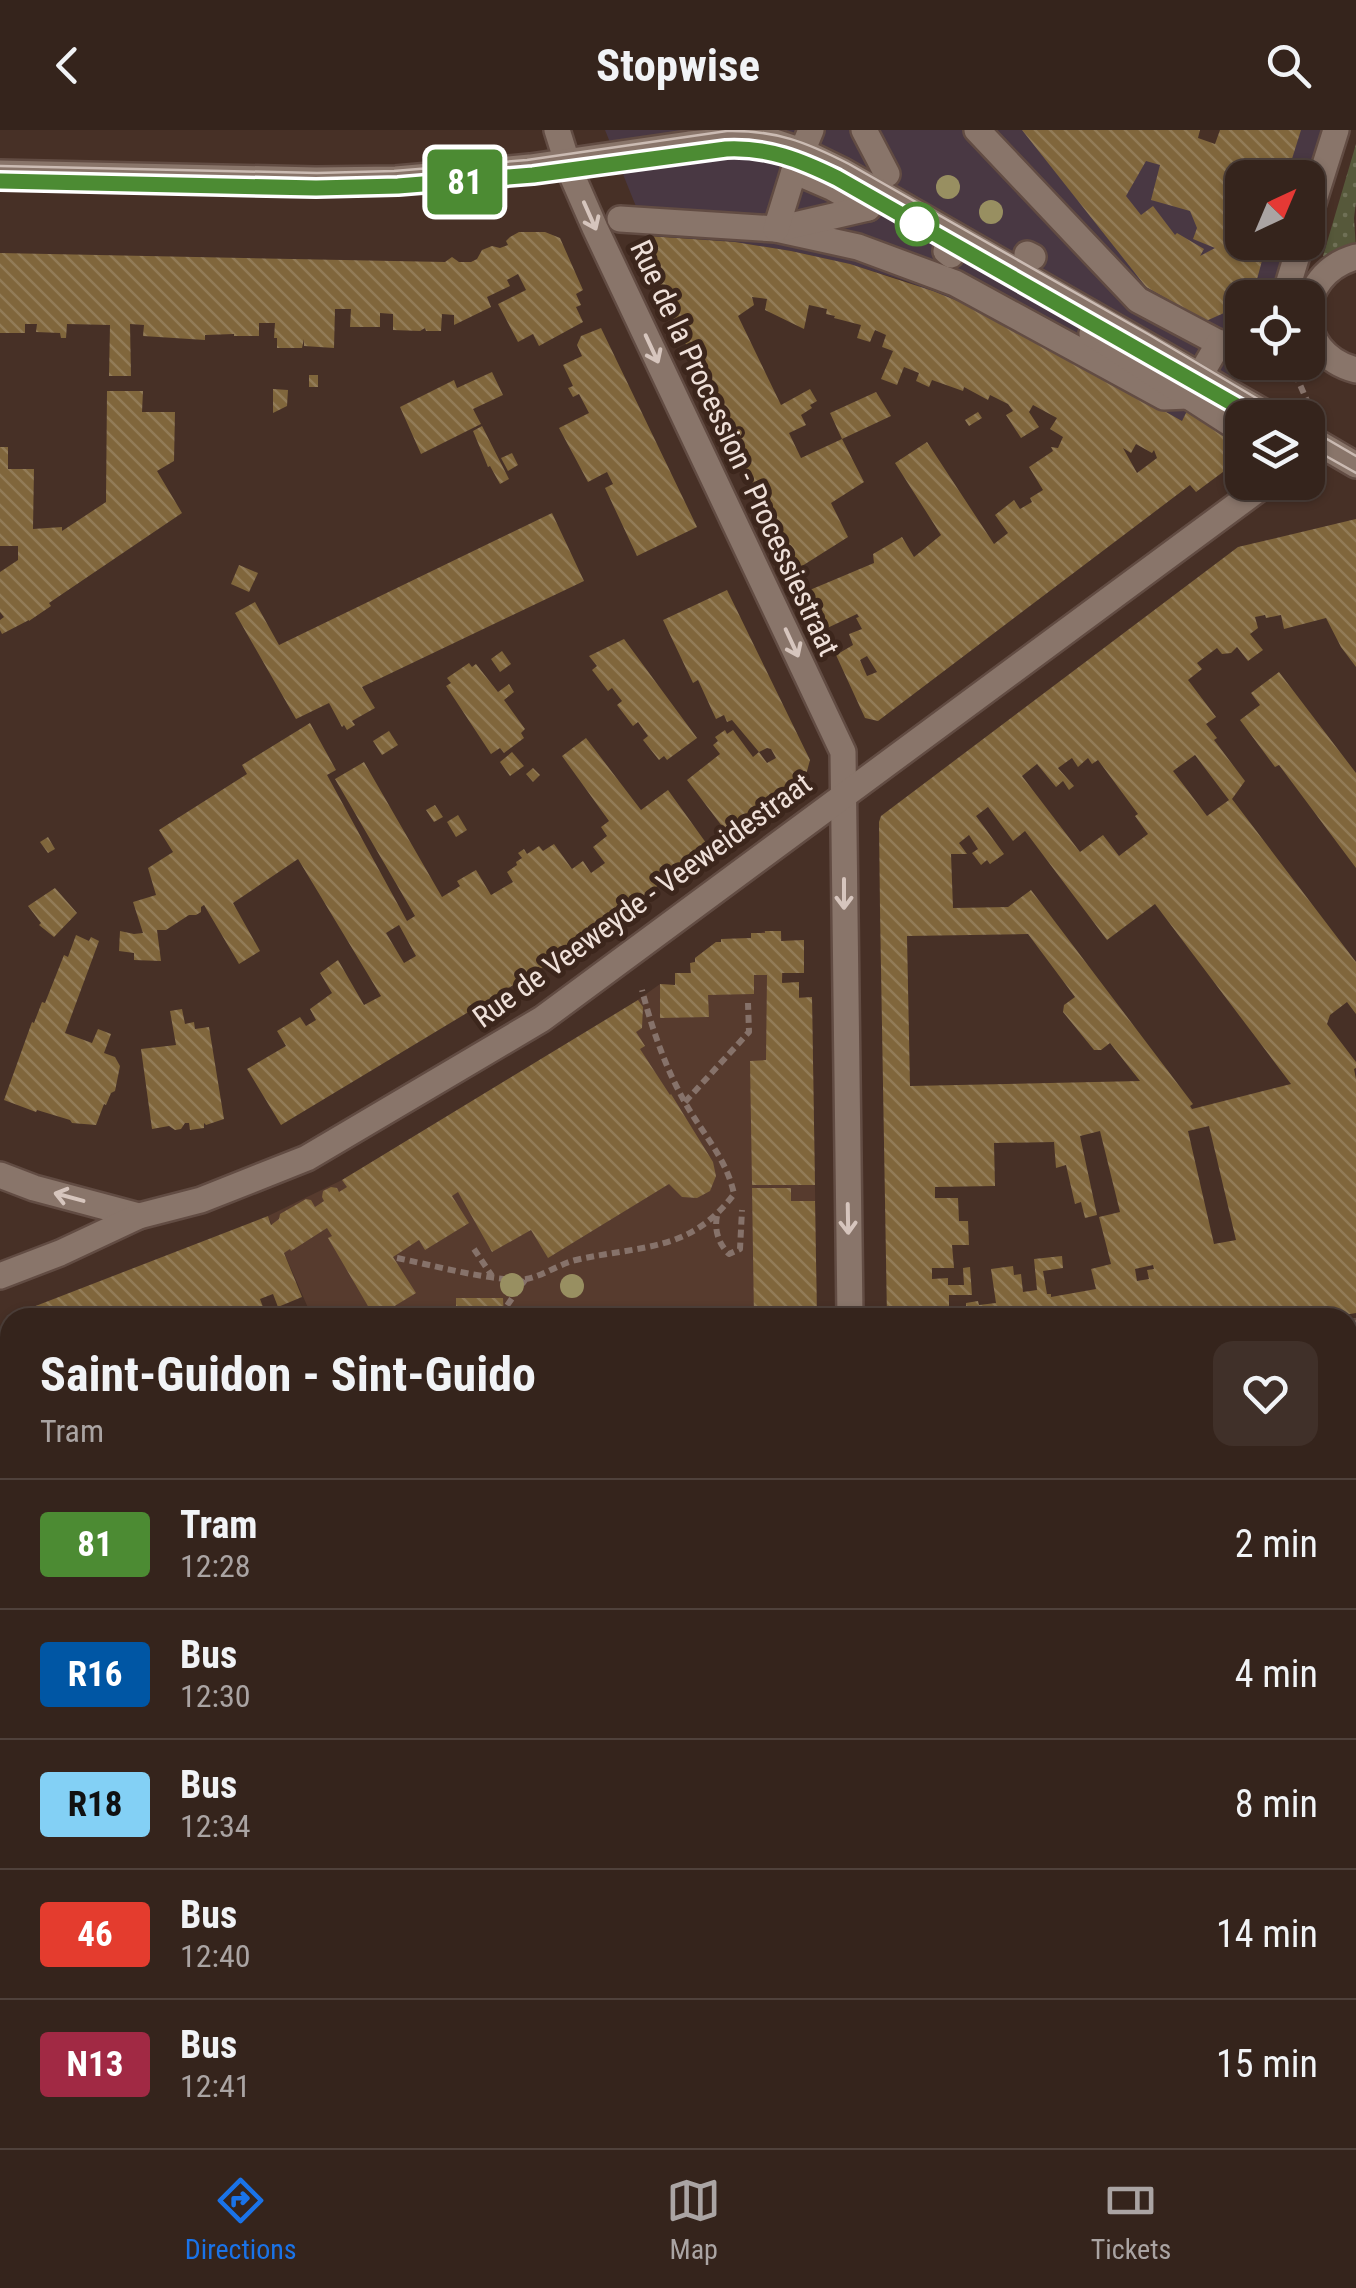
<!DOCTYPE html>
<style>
:root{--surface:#35241c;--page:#403029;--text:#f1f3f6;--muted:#aaa4a3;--line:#4f413b;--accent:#1a73e8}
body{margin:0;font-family:"Roboto Condensed",sans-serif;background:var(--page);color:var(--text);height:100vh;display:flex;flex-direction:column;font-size:38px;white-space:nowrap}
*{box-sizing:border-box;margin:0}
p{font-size:32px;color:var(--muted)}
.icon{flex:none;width:55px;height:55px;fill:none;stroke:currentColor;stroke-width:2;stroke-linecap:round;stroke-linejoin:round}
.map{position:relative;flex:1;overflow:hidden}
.side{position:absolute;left:0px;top:1178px;width:1358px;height:842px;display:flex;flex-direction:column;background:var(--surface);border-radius:30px 30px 0 0;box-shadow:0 2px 8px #0004,0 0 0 2px var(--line)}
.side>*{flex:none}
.badge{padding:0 20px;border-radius:8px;font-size:35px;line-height:65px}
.needle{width:65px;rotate:44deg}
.buttons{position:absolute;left:1225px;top:30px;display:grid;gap:20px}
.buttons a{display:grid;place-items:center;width:100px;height:100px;border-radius:20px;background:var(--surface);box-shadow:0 2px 8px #0004,0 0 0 2px var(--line);font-size:50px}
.map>.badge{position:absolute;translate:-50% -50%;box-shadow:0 0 0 5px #fff}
.round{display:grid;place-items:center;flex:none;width:105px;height:105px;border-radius:20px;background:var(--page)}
.overview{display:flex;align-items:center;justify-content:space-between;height:170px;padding:0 40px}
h1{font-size:48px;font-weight:700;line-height:75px}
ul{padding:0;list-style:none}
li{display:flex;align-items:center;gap:30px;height:130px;padding:0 40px;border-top:2px solid var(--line)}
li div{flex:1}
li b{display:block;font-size:38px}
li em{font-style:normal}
li .badge{min-width:110px;font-weight:700;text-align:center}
header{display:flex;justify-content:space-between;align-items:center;height:130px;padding:0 40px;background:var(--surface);font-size:45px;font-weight:700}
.dock{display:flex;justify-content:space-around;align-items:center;height:140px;border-top:2px solid var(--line);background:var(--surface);font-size:28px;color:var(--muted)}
.dock a{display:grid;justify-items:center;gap:5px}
.dock .active{color:var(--accent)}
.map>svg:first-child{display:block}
.commercial{fill:#493843}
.built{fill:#573b2e}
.green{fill:url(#green-dots)}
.building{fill:url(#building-back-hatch);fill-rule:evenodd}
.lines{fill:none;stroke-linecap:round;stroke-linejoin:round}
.minor-casing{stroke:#624c43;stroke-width:30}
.path{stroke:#86726a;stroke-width:6;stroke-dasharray:8 5;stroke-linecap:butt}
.minor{stroke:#89756a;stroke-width:25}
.tram{stroke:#cbbbb3;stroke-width:2.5}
.tree{fill:#988f61}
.oneway{stroke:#d6c5bd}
.line-casing{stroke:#fff;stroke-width:22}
.line{stroke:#4c8b33;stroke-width:15}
.stop-dot{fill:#fff;stroke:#4c8b33;stroke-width:5}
.labels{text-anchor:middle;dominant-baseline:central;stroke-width:10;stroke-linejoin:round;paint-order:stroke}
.street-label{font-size:30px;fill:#efe0d9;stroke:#3c261c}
</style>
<header><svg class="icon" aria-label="back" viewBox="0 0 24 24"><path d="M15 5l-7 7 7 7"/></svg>Stopwise<svg class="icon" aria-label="search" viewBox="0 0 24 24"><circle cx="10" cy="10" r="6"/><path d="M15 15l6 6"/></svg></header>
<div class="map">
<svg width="1356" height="2018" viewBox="0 0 1356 2018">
<defs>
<pattern id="green-dots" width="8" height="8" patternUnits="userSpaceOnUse" patternTransform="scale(2.5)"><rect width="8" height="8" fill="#56583a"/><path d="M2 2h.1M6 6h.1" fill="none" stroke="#6f7056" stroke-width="1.8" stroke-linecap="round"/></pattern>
<pattern id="building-back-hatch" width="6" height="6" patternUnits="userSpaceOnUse" patternTransform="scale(2.5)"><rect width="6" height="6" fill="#80663c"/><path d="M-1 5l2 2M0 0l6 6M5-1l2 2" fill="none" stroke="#927c58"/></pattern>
</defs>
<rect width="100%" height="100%" fill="#473026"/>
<g class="commercial">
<path d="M605,0H1172L1236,90L1242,74V112L1286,113L1269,167L1242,168V232L1232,304L1189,280L1182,291L997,188L905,151L849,134L791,121L735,112L648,106Z"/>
<path d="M1270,0H1323L1307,47L1252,48Z"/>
</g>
<path class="built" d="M765,801H781L782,811L804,810V843H783L782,852L799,867H812L817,1187H312L268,1086L342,1050L618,884L660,854L675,855V843H690V833L695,832V828L716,812H721V809L750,808Z"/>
<path class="green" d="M1356,14V72L1354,88L1356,119L1332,128L1323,126Z"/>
<g class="building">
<path d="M1022,0H1200L1198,8L1215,14L1220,0H1301L1286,48H1242V112H1267L1252,168H1242V175L1206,191L1146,157ZM1146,31L1160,35L1151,70L1190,81L1197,98L1193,109L1215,118L1200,126L1204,119L1177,103L1175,105L1153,76L1141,85L1126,66Z"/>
<path d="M519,102H545L560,108L583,160L576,164L581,175L576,177L583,192L539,216L533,204L518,212L498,174L526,160L518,144L507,150L510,156L487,167L491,177L454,195V185L442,184L441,201H426L425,198L420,201L393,200V184L380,183V197H350L351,179H335L334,218L304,216V209L302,218H277V208H274L275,193H259V206H234V204L205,205V210L143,206L144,195L130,194L131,246H109L110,195L67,194L66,208H61L60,203L36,202L37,194H25V203H0V123L445,132L452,127L459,132H471L477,129L482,120L492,116L500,118L508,115L506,111L510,107Z"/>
<path d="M648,106L735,112L791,121L850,134L933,161L997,187L1182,291L1188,279L1232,304L1236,314V327L1231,336L1196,362L1190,355L878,591L865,588L836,525L853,515L849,504L862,499L856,488L859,487L857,484L823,500L805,462L874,433L873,424L902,407L914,427L941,405L895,333L927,312L994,414L1008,403L995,385L1014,370L1020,379L1032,372L1030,368L1043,360L1029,337L1053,321L1051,317L1058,318L1063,307L1050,299L1057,288L1033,275L1029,282L1039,297L1021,308L1006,285L1013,281L1008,274L990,265L988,270L964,257L963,261L932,250L929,257L916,251L919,243L904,237L897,255L881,249L893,221L882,217L886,205L875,200L870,212L857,208L861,195L834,188L835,186L826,184L827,179L809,175L804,199L765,180L767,169L752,167L754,175L738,186L781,275L810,259L817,271L810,275L812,278L801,285L806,295L789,303L801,328L842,309L830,283L876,262L891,286L842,309L864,352L831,373L848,407L802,436L793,437L640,119ZM1136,314L1152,323L1154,320L1157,328L1137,343L1123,318L1131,323ZM867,526L877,542L867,546L860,530Z"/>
<path d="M601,198L697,397L637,426L605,358L613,354L607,342L588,352L559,298L589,283L579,264L573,267L568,258L573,256L563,235L582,226L577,215L581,206Z"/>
<path d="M492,242L503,265L473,279L481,294L421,324L400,277L454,250L457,258Z"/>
<rect x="309" y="245" width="9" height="12"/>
<path d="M273,259L288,260L287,276L273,283Z"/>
<path d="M107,261H143L142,282H175L174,331L157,341L182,383L49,473L51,476L29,491V490L2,504L0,500V490L4,487L0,482V442L18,430V416H0V317H8V339H34L33,399L62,397V401L106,372Z"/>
<path d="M978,282L982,288L969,296L965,290Z"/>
<path d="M482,296L509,349L500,354L490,336L488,337L473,301Z"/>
<path d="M512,323L518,335L508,341L501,328Z"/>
<path d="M552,383L584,451L362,557L375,578L352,591L355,595L347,600L344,595L342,597L329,573L296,589L235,483L255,472L279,515Z"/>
<path d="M1356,389V537L1341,517L1326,488L1284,499L1281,485L1266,488L1265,485L1255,487L1258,498L1250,504L1263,520L1248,531L1237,517L1231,523L1222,524L1217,518L1197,533L1202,539L1188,550L1216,587L1206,594L1217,608L1214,610L1245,651L1232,669L1356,832V884L1347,872L1330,885L1327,894L1356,932V938L1354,939L1356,949V1183L1327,1188H887L880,780L879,692L881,686L1238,417ZM1195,625L1229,670L1207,686L1173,641ZM1072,628L1078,637L1088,628L1092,634L1098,630L1138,684L1135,686L1148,704L1119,726L1103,705L1080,722L1022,646L1037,634L1056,657L1063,651L1069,660L1074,656L1058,638ZM988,677L1013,711L1025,701L1107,810L1155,774L1291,954L1192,979L1190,976L1193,974L1031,760L1008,777L953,778L951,724H967L959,713L969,705L978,719L972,723L981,735L987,730L990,734L1004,724L976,686ZM1028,804L1075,867L1064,875L1063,882L1094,920H1101L1110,913L1140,951L910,956L907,806ZM1209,996L1236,1110L1214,1114L1188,1001ZM1100,1001L1120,1082L1099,1087L1111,1134L1091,1139L1096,1159L1051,1167V1164H1047L1043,1141L1063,1138L1062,1126L1034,1129L1037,1160L1023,1162L1021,1144L1014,1145L1013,1136L991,1139L996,1173L979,1175L978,1171L966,1173V1178L949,1180V1165H972L970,1137L963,1138L964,1155H948V1148L932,1149V1138H954L952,1115H969L968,1091H959L958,1068H935V1057L995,1056L994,1013L1054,1012L1056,1038L1066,1035L1075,1074L1081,1072L1085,1088L1097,1085L1080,1006ZM1153,1135L1154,1139L1147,1140L1149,1149L1137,1151L1135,1139Z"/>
<path d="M239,435L258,443L249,462L231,454Z"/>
<path d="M727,460L810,630L806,645L728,704L687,650L720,624L713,615L718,611L715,607L725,600L727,604L733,600L753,627L759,622L767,633L776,628L771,619L767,618L759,622L732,590L727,592L724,585L716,589L698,550L693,553L663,490Z"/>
<path d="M624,509L697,608L667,630L664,626L659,630L643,610L648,606L638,592L633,596L617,575L622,571L612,558L608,561L592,540L597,536L589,526Z"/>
<path d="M502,521L511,534L500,542L491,529Z"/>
<path d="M469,533L472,537L476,534L498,562L509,554L514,562L504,570L525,599L521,603L524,608L504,623L500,618L491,624L446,556L451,553L447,548Z"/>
<path d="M1279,542L1356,643V738L1279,635L1275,637L1240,590L1260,575L1251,563Z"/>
<path d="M310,593L336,640L327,645L407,791L415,786L335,649L364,632L442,767L460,756L457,751L476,740L491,765L513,752L507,742L517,735L516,732L522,728L518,723L524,719L527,724L539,716L543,721L554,714L572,739L583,731L591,743L605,733L593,717L607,706L601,697L609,691L562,626L586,608L641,680L668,660L709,717L578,816L281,995L247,939L286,916L277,901L300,887L306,896L316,890L310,879L332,863L320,843L338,830L364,875L381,866L298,729L233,773L260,821L239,834L204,775L201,777V782L196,785H189L166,800H157L161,831L134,830V823L119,821L120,801L134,804L143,803L133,772L156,765L148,738L173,722L159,700L247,644L242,635ZM399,795L416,826L404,833L386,803Z"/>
<path d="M389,601L398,615L382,625L373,611Z"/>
<path d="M512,622L524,636L510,646L500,632Z"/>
<path d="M533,638L540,645L533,652L526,644Z"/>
<path d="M435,675L443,687L434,692L426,680Z"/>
<path d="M458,685L467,700L456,707L447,692Z"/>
<path d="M48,707L55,719L48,723L40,712Z"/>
<path d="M55,758L77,783L54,807L39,795L41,793L28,776Z"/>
<path d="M765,801H781V811L804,810V843H782V853L799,852V868L812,867L815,1055H752L750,931L766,930L767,845H754V864L708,865L709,887L660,888V854L675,855V843H691L690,833L695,832V828L716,812H721V809L751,808V803H765Z"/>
<path d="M76,805L89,811L91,807L99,811L65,903L92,913L98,899L111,904L104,923L115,927L120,936L115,961L111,963L106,975L104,974L96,995L72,993L70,990L37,980L36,982L4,970L32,892L34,893L42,872L45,873L64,825L68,827Z"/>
<path d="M638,870L643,877L642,898L636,902L645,916L640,919L670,965L671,964L713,1032L716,1046L710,1061L697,1068L682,1067L669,1054L548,1128L531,1100L492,1122L458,1062L452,1066L469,1093L425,1120L419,1110L393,1127L416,1163L375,1188L328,1108L332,1106L327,1098L291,1121L290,1119L284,1123L302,1167L278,1177L273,1164L260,1169L266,1185L258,1188H38L33,1177L268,1086L271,1095L279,1089L280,1084L306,1069L311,1070L315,1077L324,1071L322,1067L323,1061L331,1057L337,1058L339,1062L347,1057L342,1050Z"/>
<path d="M182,879L185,894L194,892L195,899L209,897L224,989L206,995L204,993V998L190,1000L189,993H185L181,999L175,1000L169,996L152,999L141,919L176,915L170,881Z"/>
<path d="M752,1058H791V1071H815L817,1188H754Z"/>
<path d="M456,1168H503L504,1188H456Z"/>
<rect x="522" y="1184" width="27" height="4"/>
<path d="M1356,1233V1306L1348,1307V1235Z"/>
<path d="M0,1272L10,1297V1312L0,1316Z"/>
<path d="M1356,1314V1506L1348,1507V1315Z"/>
<path d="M0,1456L10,1481V1716L0,1721Z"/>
<path d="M1348,1596H1350L1354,1624H1356V1920L1348,1921Z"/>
<path d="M10,1798V1881L0,1887V1804Z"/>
<path d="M10,1938V1994L0,1977V1943Z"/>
<path d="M1356,1941V2018H1046V2010H1348V1942Z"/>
<path d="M20,2010H239V2014H229V2018H6L21,2012Z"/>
<path d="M283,2010H354V2018H273V2014H283Z"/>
<rect x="424" y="2010" width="55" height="8"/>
<path d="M514,2010H732L733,2018H514Z"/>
<rect x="766" y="2010" width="65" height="8"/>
<rect x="901" y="2010" width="60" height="8"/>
</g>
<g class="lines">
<defs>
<g id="minor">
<path d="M557,0L570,41L595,98L843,622L850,1188"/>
<path d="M864,0L887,44"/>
<path d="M977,0L1138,170L1219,213L1242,212"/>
<path d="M794,41L831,57L868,78"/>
<path d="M0,43L316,50L396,49L530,37L689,14L747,9L775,12L802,21L843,41L1274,288"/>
<path d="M620,89L776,99L858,117L955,153L1164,267L1188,266L1219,213"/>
<path d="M1308,89L1336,0"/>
<path d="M786,97L868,78"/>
<path d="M776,99L794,41L811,0"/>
<path d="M946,121L951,125"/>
<path d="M1027,124L1033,127"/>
<path d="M1356,127C1293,145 1292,223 1356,240"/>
<path d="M1288,155L1301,112"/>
<path d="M1092,204L1233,295"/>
<path d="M1308,307L1356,335"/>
<path d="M0,1045L34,1058L139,1086"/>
<path d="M0,1146L60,1123L139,1086L201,1070L307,1028L542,889L1268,352"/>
<path d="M1348,1204L1356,1203"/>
<path d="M0,1762L10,1756"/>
<path d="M866,2010V2018"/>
<path d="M384,2018V2010"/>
</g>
</defs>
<use href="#minor" class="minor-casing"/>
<g class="path">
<path d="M1290,232L1312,282"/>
<path d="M685,972L749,902L748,873"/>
<path d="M717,1086C714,1101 719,1114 729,1124L740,1119L742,1080"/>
<path d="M474,1119L492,1146"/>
<path d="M397,1128C428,1134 497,1153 526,1149C543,1146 559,1134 576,1130C640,1115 690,1123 734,1064C727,1030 704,1005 687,976C666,940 652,899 642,860"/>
<path d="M506,1188V1177L525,1150"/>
</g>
<use href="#minor" class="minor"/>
<g class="tram">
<path d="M0,36L317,43L394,41L527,30L727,1C776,0 806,12 849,34L1148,204L1290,288"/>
<path d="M0,51L115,53"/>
<path d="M330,58L459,53L726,19C768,18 800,30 837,48L1258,288"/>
<path d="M1308,298L1356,326"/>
<path d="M1308,316L1356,343"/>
</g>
</g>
<g class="tree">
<circle cx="948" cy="57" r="12"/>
<circle cx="991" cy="82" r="12"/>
<circle cx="512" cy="1155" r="12"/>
<circle cx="572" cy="1156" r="12"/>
</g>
<defs><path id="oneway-shaft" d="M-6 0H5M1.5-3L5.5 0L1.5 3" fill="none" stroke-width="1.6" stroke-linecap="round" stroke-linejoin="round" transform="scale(2.5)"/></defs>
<g class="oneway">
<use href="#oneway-shaft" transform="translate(590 86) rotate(66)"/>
<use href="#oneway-shaft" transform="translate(652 219) rotate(65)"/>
<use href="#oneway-shaft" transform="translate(792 513) rotate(65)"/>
<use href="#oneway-shaft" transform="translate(844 764) rotate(90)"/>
<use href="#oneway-shaft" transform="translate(69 1067) rotate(-165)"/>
<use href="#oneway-shaft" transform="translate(848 1089) rotate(89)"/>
</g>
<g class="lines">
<defs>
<path id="line" d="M0,51L316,58L398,56L533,45L726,19C768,17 800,30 837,48L1258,288"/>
</defs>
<use href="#line" class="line-casing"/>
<use href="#line" class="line"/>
</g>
<circle class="stop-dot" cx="917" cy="94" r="20"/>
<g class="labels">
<g class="street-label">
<text transform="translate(735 318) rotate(65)">Rue de la Procession - Processiestraat</text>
<text transform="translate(642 770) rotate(-36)">Rue de Veeweyde - Veeweidestraat</text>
</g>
</g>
</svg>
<div class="buttons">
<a><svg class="needle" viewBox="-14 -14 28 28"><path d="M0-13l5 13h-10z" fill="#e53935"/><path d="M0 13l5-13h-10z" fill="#aaa4a3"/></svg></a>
<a><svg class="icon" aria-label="locate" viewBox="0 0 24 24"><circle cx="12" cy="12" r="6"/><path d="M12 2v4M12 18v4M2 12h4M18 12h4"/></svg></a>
<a><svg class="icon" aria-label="layers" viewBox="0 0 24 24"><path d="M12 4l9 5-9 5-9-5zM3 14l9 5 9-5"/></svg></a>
</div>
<b class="badge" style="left:465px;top:52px;background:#4c8b33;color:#fff">81</b>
<section class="side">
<div class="overview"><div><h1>Saint-Guidon - Sint-Guido</h1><p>Tram</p></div><a class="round"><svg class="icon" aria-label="heart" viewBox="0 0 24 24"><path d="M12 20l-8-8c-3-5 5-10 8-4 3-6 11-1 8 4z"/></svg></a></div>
<ul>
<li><span class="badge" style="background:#4c8b33;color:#fff">81</span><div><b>Tram</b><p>12:28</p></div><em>2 min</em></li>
<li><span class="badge" style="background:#0056a4;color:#fff">R16</span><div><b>Bus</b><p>12:30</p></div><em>4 min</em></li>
<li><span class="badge" style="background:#83d0f5;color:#111">R18</span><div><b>Bus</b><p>12:34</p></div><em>8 min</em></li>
<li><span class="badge" style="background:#e43c2e;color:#fff">46</span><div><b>Bus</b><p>12:40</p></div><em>14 min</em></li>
<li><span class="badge" style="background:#a12944;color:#fff">N13</span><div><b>Bus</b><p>12:41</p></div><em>15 min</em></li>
</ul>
</section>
</div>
<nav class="dock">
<a class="active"><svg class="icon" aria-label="directions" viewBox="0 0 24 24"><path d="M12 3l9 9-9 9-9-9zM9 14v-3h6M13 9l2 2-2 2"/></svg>Directions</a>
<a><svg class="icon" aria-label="map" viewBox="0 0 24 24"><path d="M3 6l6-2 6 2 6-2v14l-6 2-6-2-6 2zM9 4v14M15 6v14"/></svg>Map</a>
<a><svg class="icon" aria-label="tickets" viewBox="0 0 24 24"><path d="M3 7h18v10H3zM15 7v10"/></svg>Tickets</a>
</nav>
